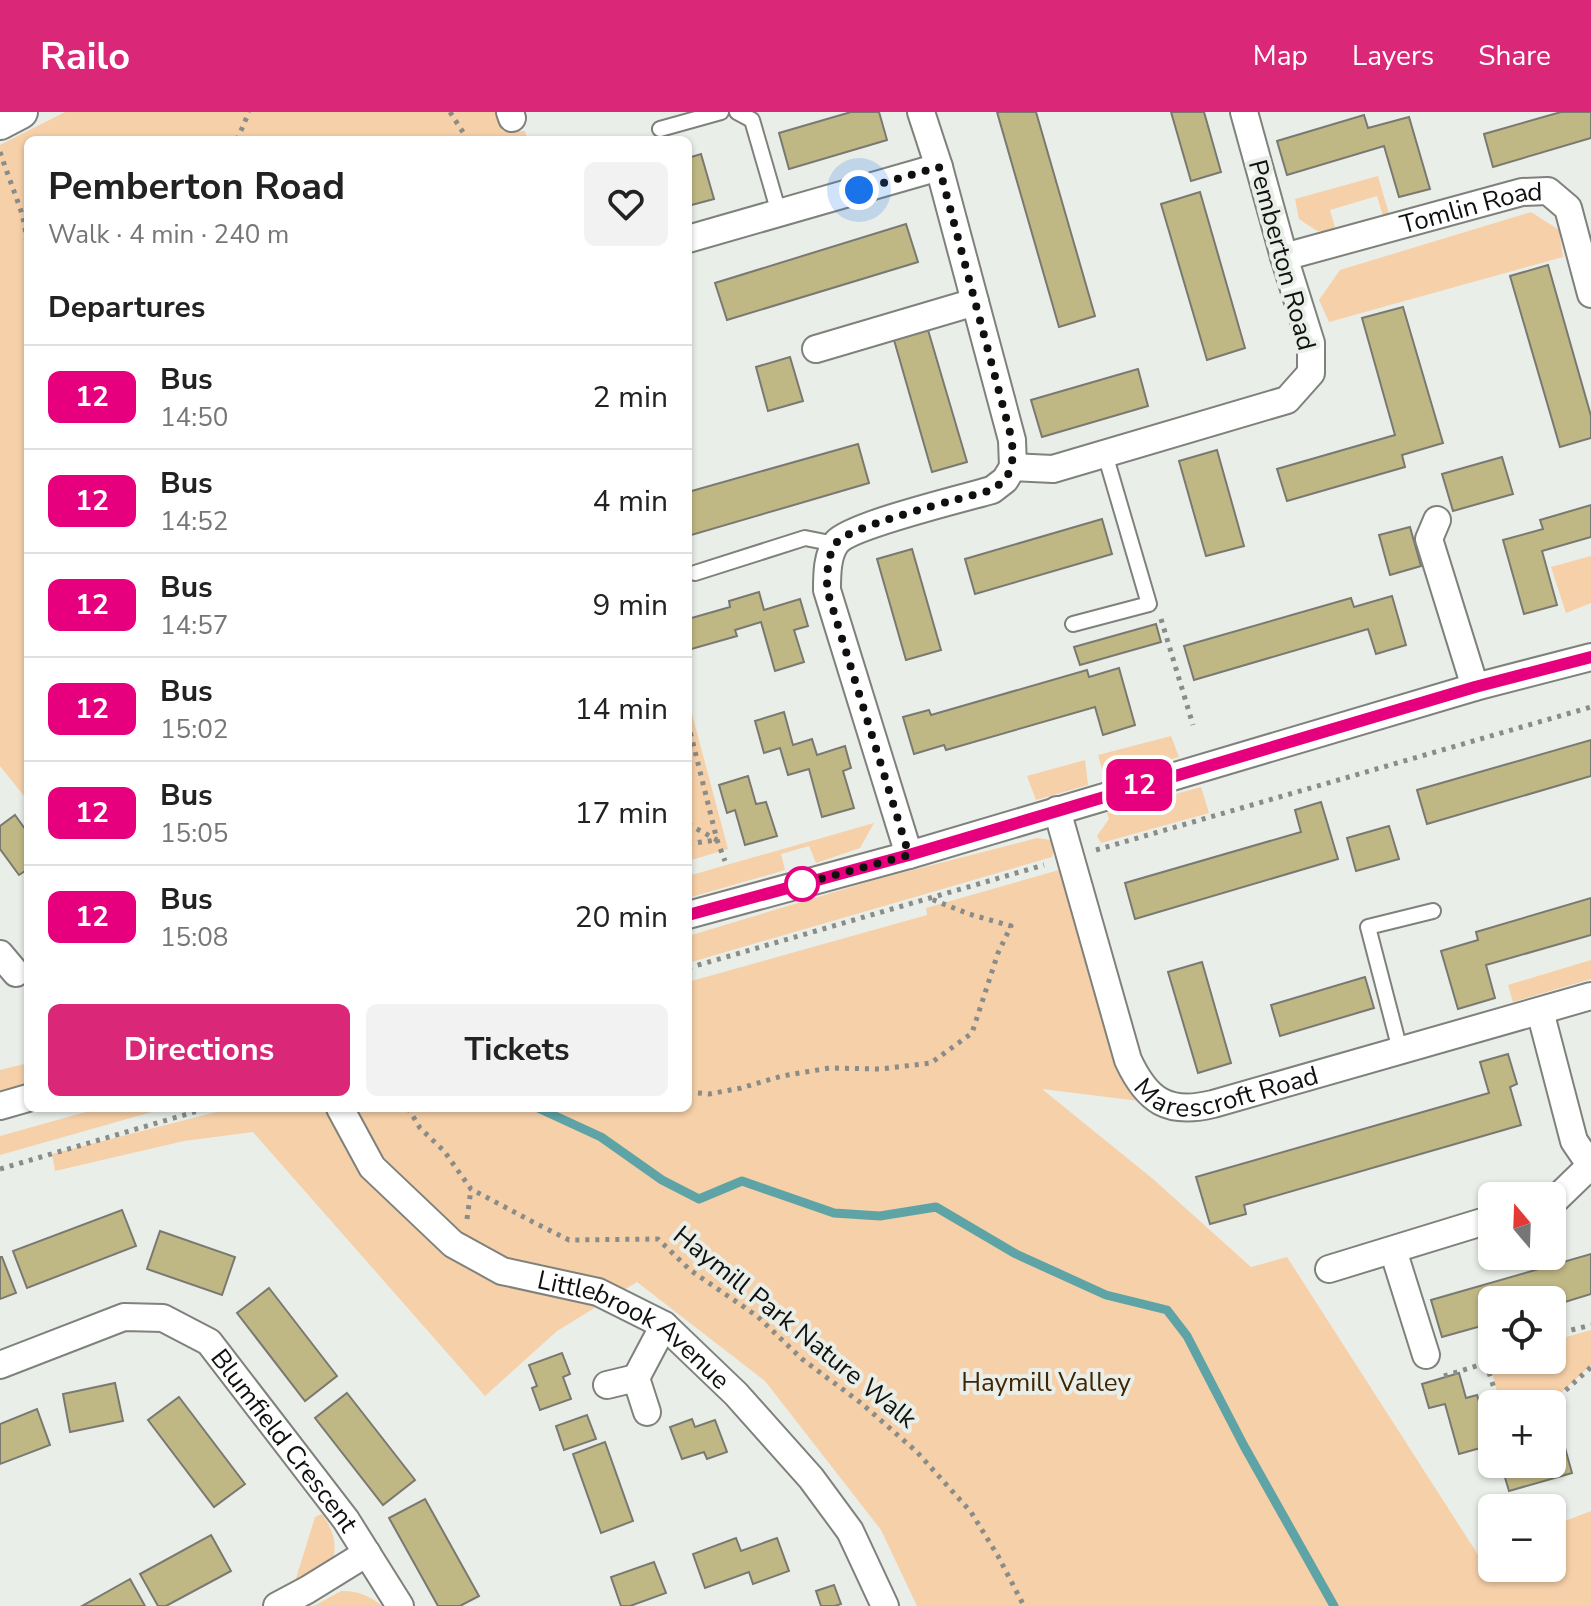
<!DOCTYPE html>
<meta charset="utf-8">
<style>
:root{--surface:#fff;--page:#f2f2f2;--text:#222;--muted:#767676;--line:#e0e0e0;--accent:#db2777}
body{margin:0;font-family:"Nunito Sans",sans-serif;background:var(--page);color:var(--text);height:100vh;display:flex;flex-direction:column;font-size:30px;white-space:nowrap}
*{box-sizing:border-box;margin:0}
p{font-size:26px;color:var(--muted)}
.icon{flex:none;width:44px;height:44px;fill:none;stroke:currentColor;stroke-width:2;stroke-linecap:round;stroke-linejoin:round}
.map{position:relative;flex:1;overflow:hidden}
.side{position:absolute;left:24px;top:24px;width:668px;height:976px;display:flex;flex-direction:column;background:var(--surface);border-radius:12px;box-shadow:0 2px 6px #0004}
.side>*{flex:none}
.badge{padding:0 16px;border-radius:12px;font-size:28px;line-height:52px}
.needle{width:52px;rotate:341deg}
.buttons{position:absolute;left:1478px;top:1070px;display:grid;gap:16px}
.buttons a{display:grid;place-items:center;width:88px;height:88px;border-radius:12px;background:var(--surface);box-shadow:0 2px 6px #0004;font-size:40px}
.you{position:absolute;width:40px;height:40px;margin:-20px;border:6px solid #fff;border-radius:50%;background:#1a73e8;box-shadow:0 0 0 12px #1a73e833}
.map>.badge{position:absolute;translate:-50% -50%;box-shadow:0 0 0 4px #fff}
h2{padding:0 24px;font-size:30px;line-height:72px}
.round{display:grid;place-items:center;flex:none;width:84px;height:84px;border-radius:12px;background:var(--page)}
.overview{display:flex;align-items:center;justify-content:space-between;height:136px;padding:0 24px}
h1{font-size:38px;font-weight:700;line-height:60px}
.action{display:flex;gap:16px;margin-top:auto;padding:16px 24px}
.action a{flex:1;height:92px;border-radius:12px;background:var(--accent);color:#fff;font-size:32px;font-weight:700;line-height:92px;text-align:center}
.action a+a{background:var(--page);color:var(--text)}
ul{padding:0;list-style:none}
li{display:flex;align-items:center;gap:24px;height:104px;padding:0 24px;border-top:2px solid var(--line)}
li div{flex:1}
li b{display:block;font-size:30px}
li em{font-style:normal}
li .badge{min-width:88px;font-weight:700;text-align:center}
header{display:flex;align-items:center;gap:48px;box-sizing:border-box;height:112px;padding:0 40px;background:var(--accent);color:#fff}
header strong{font-size:38px}
nav{display:flex;gap:44px;margin-inline-start:auto;font-size:28px}
.map>svg:first-child{display:block}
.green{fill:#f6d0a8}
.lines{fill:none;stroke-linecap:round;stroke-linejoin:round}
.stream{stroke:#5ea4a6;stroke-width:9}
.building{fill:#c0b884;stroke:#797972;stroke-width:2}
.service-casing{stroke:#7e817c;stroke-width:18}
.minor-casing{stroke:#7e817c;stroke-width:30}
.tertiary-casing{stroke:#7e817c;stroke-width:36}
.path{stroke:#898c88;stroke-width:5;stroke-dasharray:4 6;stroke-linecap:butt}
.service{stroke:#fff;stroke-width:14}
.minor{stroke:#fff;stroke-width:26}
.tertiary{stroke:#fff;stroke-width:32}
.line-casing{stroke:#fff;stroke-width:18}
.line{stroke:#e6007e;stroke-width:12}
.walk{stroke:#0f110f;stroke-width:8;stroke-dasharray:0 14.4}
.stop-dot{fill:#fff;stroke:#e6007e;stroke-width:4}
.labels{text-anchor:middle;dominant-baseline:central;stroke-width:8;stroke-linejoin:round;paint-order:stroke}
.street-label{font-size:26px;fill:#0f110f;stroke:#eaeee8}
.park-label{font-size:26px;fill:#3f2503;stroke:#eaeee8}
</style>
<header>
<strong>Railo</strong>
<nav><a>Map</a><a>Layers</a><a>Share</a></nav>
</header>
<div class="map">
<svg width="1591" height="1494" viewBox="0 0 1591 1494">
<rect width="100%" height="100%" fill="#eaeee8"/>
<g class="green">
<path d="M65,0H496L503,19H525L528,28H28V689L0,654V33Z"/>
<path d="M1378,64L1389,102L1383,104L1377,84L1330,98L1336,119H1317L1299,107L1295,87Z"/>
<path d="M1531,100L1559,118L1563,145L1329,210L1319,188L1340,158Z"/>
<path d="M1591,444V491L1566,501L1551,455Z"/>
<path d="M688,587L728,737L688,749Z"/>
<path d="M1171,624L1179,645L1105,667L1098,643Z"/>
<path d="M1085,648L1088,673L1036,688L1027,664Z"/>
<path d="M1201,675L1209,701L1101,731L1097,724L1109,707L1107,701Z"/>
<path d="M874,711L860,736L816,751L809,734L781,742L785,758L688,786V764Z"/>
<path d="M1037,726L1057,729L1052,745L688,851V824L878,767Z"/>
<path d="M1066,756L1139,989L1042,977L1153,1067L1251,1155L1287,1145L1482,1449L1492,1441V1456H1552V1414L1591,1399V1494H917L881,1418L765,1269L637,1170L557,1219L485,1284L253,1020L184,1029L55,1059L52,1042L232,996H688V870L927,803L926,796Z"/>
<path d="M1591,848V867L1513,890L1508,873Z"/>
<path d="M28,951V974L0,982V958Z"/>
<path d="M100,996H166L0,1043V1024Z"/>
<path d="M1591,1218V1253L1549,1292H1500L1489,1247L1552,1248V1229Z"/>
<path d="M322,1402C333,1418 337,1429 333,1449L294,1473L315,1405Z"/>
<path d="M341,1479C358,1479 369,1483 382,1494H314Z"/>
</g>
<g class="lines">
<path class="stream" d="M538,996L601,1025L662,1068L699,1087L742,1069L834,1101L880,1104L936,1095L1016,1142L1106,1183L1167,1198L1187,1224L1244,1334L1334,1494"/>
</g>
<g class="building">
<path d="M851,0H879L887,28L789,57L779,21Z"/>
<path d="M997,0H1036L1095,204L1059,215Z"/>
<path d="M1171,0H1204L1221,60L1191,69Z"/>
<path d="M1561,0H1591V26L1493,55L1484,22Z"/>
<path d="M1364,3L1368,16L1409,5L1430,77L1399,85L1384,34L1287,63L1277,29Z"/>
<path d="M701,42L714,87L688,94V46Z"/>
<path d="M1200,80L1245,236L1207,248L1161,92Z"/>
<path d="M906,112L918,150L727,208L715,171Z"/>
<path d="M1548,153L1591,304V326L1560,335L1510,164Z"/>
<path d="M1403,195L1443,331L1402,343L1405,355L1287,389L1277,357L1395,323L1362,206Z"/>
<path d="M928,218L967,350L932,360L894,228Z"/>
<path d="M790,245L803,289L768,299L756,255Z"/>
<path d="M1138,257L1148,294L1042,325L1031,288Z"/>
<path d="M858,332L869,371L688,424V380Z"/>
<path d="M1217,338L1244,434L1206,444L1179,349Z"/>
<path d="M1502,345L1513,382L1453,399L1442,362Z"/>
<path d="M1591,393V425L1542,439L1557,493L1524,502L1503,428L1543,417L1540,408Z"/>
<path d="M1102,407L1112,442L975,482L965,447Z"/>
<path d="M1410,415L1421,454L1390,463L1379,423Z"/>
<path d="M912,437L941,538L906,548L877,447Z"/>
<path d="M759,480L764,498L800,487L808,514L794,518L804,550L775,559L761,510L735,518L737,524L688,538V507L730,495L729,489Z"/>
<path d="M1392,484L1406,533L1376,542L1368,517L1194,568L1184,534L1351,486L1354,495Z"/>
<path d="M1156,512L1161,530L1080,553L1074,535Z"/>
<path d="M1119,556L1135,613L1103,623L1095,595L946,638L944,633L914,642L903,605L929,598L931,603L1087,558L1089,565Z"/>
<path d="M784,600L793,633L812,627L817,643L845,634L851,656L843,659L854,696L822,705L809,657L788,663L780,636L764,641L755,609Z"/>
<path d="M1591,628V664L1427,712L1417,678Z"/>
<path d="M748,664L756,692L766,690L777,724L745,733L735,698L727,701L719,673Z"/>
<path d="M1321,690L1338,747L1135,807L1125,771L1301,720L1295,698Z"/>
<path d="M15,703L28,721V757L19,763L0,737V714Z"/>
<path d="M1389,714L1399,747L1356,759L1347,726Z"/>
<path d="M1591,786V823L1486,853L1495,886L1458,897L1441,839L1478,828L1476,820Z"/>
<path d="M1202,850L1231,951L1198,961L1168,860Z"/>
<path d="M1365,865L1374,896L1280,924L1271,893Z"/>
<path d="M1508,942L1517,972L1510,975L1521,1013L1244,1093L1246,1102L1210,1112L1196,1065L1489,981L1480,950Z"/>
<path d="M122,1098L136,1134L27,1176L13,1139Z"/>
<path d="M160,1119L235,1145L222,1183L147,1157Z"/>
<path d="M1591,1142V1182L1552,1194V1188H1492V1211L1442,1225L1431,1188Z"/>
<path d="M0,1145H2L16,1181L0,1187Z"/>
<path d="M269,1176L337,1264L305,1289L237,1201Z"/>
<path d="M562,1241L570,1262L563,1265L571,1287L540,1298L532,1276L537,1274L529,1253Z"/>
<path d="M1459,1261L1466,1286L1477,1283L1491,1333L1459,1342L1445,1292L1429,1296L1422,1272Z"/>
<path d="M115,1271L123,1309L70,1320L63,1282Z"/>
<path d="M347,1281L415,1368L383,1393L315,1306Z"/>
<path d="M179,1285L245,1372L214,1395L148,1308Z"/>
<path d="M37,1297L50,1333L0,1352V1312Z"/>
<path d="M587,1303L596,1327L564,1338L556,1314Z"/>
<path d="M692,1307L695,1315L715,1308L727,1340L707,1347L704,1340L682,1347L670,1315Z"/>
<path d="M1562,1325L1572,1361L1509,1379L1501,1352H1552V1328Z"/>
<path d="M605,1330L633,1409L601,1421L573,1342Z"/>
<path d="M425,1387L479,1484L460,1494H438L389,1406Z"/>
<path d="M211,1423L231,1459L166,1494H158L140,1462Z"/>
<path d="M736,1426L741,1439L777,1426L789,1459L753,1472L749,1460L705,1476L693,1442Z"/>
<path d="M654,1450L666,1481L630,1494H621L611,1465Z"/>
<path d="M130,1467L145,1494H82Z"/>
<path d="M834,1473L841,1492L835,1494H821L816,1479Z"/>
</g>
<g class="lines">
<defs>
<g id="service">
<path d="M737,0L752,8L779,101"/>
<path d="M660,17L721,0"/>
<path d="M695,461L805,426L835,432"/>
<path d="M1073,512L1149,492L1105,342"/>
<path d="M1400,938L1368,815L1433,799"/>
</g>
<g id="minor">
<path d="M510,0L512,6"/>
<path d="M921,0L939,55L1012,328L1013,355"/>
<path d="M688,127L939,55"/>
<path id="s1" d="M1284,145L1522,80L1548,79L1568,96L1591,182"/>
<path d="M816,237L975,190"/>
<path d="M1437,408L1429,427L1475,575"/>
<path id="s2" d="M1057,698L1128,948C1147,989 1168,1003 1213,992L1591,884"/>
<path d="M909,743L827,478C827,463 827,442 837,430C852,413 964,386 992,378L1005,368L1013,355L1053,357L1287,288L1311,261V231L1284,145L1244,0"/>
<path d="M688,803L909,743L1475,575L1591,545"/>
<path d="M0,842L16,861"/>
<path d="M1540,899L1574,1029L1591,1054"/>
<path d="M0,994L28,986"/>
<path id="s3" d="M340,996L372,1055L453,1132L502,1159L598,1180L664,1213L736,1282L811,1366L850,1419L885,1494"/>
<path d="M1552,1088L1556,1087L1590,1054"/>
<path d="M1393,1138L1426,1243"/>
<path d="M1329,1157L1492,1107"/>
<path id="s4" d="M0,1253L124,1205L163,1206L209,1230L346,1408L400,1494"/>
<path d="M607,1273L636,1266"/>
<path d="M647,1300L636,1266L664,1213"/>
<path d="M277,1494L307,1478L367,1441"/>
</g>
<path id="tertiary" d="M0,11L21,0"/>
</defs>
<use href="#service" class="service-casing"/>
<use href="#minor" class="minor-casing"/>
<use href="#tertiary" class="tertiary-casing"/>
<g class="path">
<path d="M450,0L468,28"/>
<path d="M237,28L249,0"/>
<path d="M0,40C7,61 15,81 22,102C26,117 27,132 28,147"/>
<path d="M1161,507L1193,613"/>
<path d="M688,611L717,728L725,749"/>
<path d="M688,712L717,728"/>
<path d="M688,732L716,728"/>
<path d="M1096,738L1591,595"/>
<path d="M688,856L1044,753"/>
<path d="M688,980L709,982L741,976L782,964L829,956L880,957L931,951L972,921L998,841L1011,814L969,802L931,787"/>
<path d="M408,996L420,1016L444,1039L471,1077L533,1110L569,1128L658,1127L690,1158L757,1204L802,1247L861,1291L917,1340L971,1400L998,1444L1024,1494"/>
<path d="M0,1057L208,996"/>
<path d="M467,1107L471,1077"/>
<path d="M1552,1223L1591,1213"/>
<path d="M1486,1251L1499,1292"/>
<path d="M1444,1264L1486,1251L1487,1241L1492,1239"/>
<path d="M1551,1292L1591,1255"/>
</g>
<use href="#service" class="service"/>
<use href="#minor" class="minor"/>
<use href="#tertiary" class="tertiary"/>
</g>
<g class="lines">
<defs>
<path id="line" d="M688,803L909,743L1475,575L1591,545"/>
</defs>
<use href="#line" class="line-casing"/>
<use href="#line" class="line"/>
<path class="walk" d="M802,772L798,773L909,743L827,478C827,463 827,442 837,430C853,413 963,386 992,378C1014,362 1013,354 1012,328L939,55L859,78"/>
</g>
<circle class="stop-dot" cx="802" cy="772" r="16"/>
<g class="labels">
<g class="street-label">
<text stroke="none"><textPath href="#s1" startOffset="194">Tomlin Road</textPath></text>
<text transform="translate(1282 143) rotate(75)">Pemberton Road</text>
<text stroke="none"><textPath href="#s2" startOffset="380">Marescroft Road</textPath></text>
<text transform="translate(795 1215) rotate(39)">Haymill Park Nature Walk</text>
<text stroke="none"><textPath href="#s3" startOffset="382">Littlebrook Avenue</textPath></text>
<text stroke="none"><textPath href="#s4" startOffset="348">Blumfield Crescent</textPath></text>
</g>
<g class="park-label">
<text x="1046" y="1270">Haymill Valley</text>
</g>
</g>
</svg>
<div class="buttons">
<a><svg class="needle" viewBox="-14 -14 28 28"><path d="M0-13l5 13h-10z" fill="#e53935"/><path d="M0 13l5-13h-10z" fill="#767676"/></svg></a>
<a><svg class="icon" aria-label="locate" viewBox="0 0 24 24"><circle cx="12" cy="12" r="6"/><path d="M12 2v4M12 18v4M2 12h4M18 12h4"/></svg></a>
<a>+</a>
<a>−</a>
</div>
<div class="you" style="left:859px;top:78px"></div>
<b class="badge" style="left:1139px;top:673px;background:#e6007e;color:#fff">12</b>
<section class="side">
<div class="overview"><div><h1>Pemberton Road</h1><p>Walk · 4 min · 240 m</p></div><a class="round"><svg class="icon" aria-label="heart" viewBox="0 0 24 24"><path d="M12 20l-8-8c-3-5 5-10 8-4 3-6 11-1 8 4z"/></svg></a></div>
<h2>Departures</h2>
<ul>
<li><span class="badge" style="background:#e6007e;color:#fff">12</span><div><b>Bus</b><p>14:50</p></div><em>2 min</em></li>
<li><span class="badge" style="background:#e6007e;color:#fff">12</span><div><b>Bus</b><p>14:52</p></div><em>4 min</em></li>
<li><span class="badge" style="background:#e6007e;color:#fff">12</span><div><b>Bus</b><p>14:57</p></div><em>9 min</em></li>
<li><span class="badge" style="background:#e6007e;color:#fff">12</span><div><b>Bus</b><p>15:02</p></div><em>14 min</em></li>
<li><span class="badge" style="background:#e6007e;color:#fff">12</span><div><b>Bus</b><p>15:05</p></div><em>17 min</em></li>
<li><span class="badge" style="background:#e6007e;color:#fff">12</span><div><b>Bus</b><p>15:08</p></div><em>20 min</em></li>
</ul>
<div class="action"><a>Directions</a><a>Tickets</a></div>
</section>
</div>
